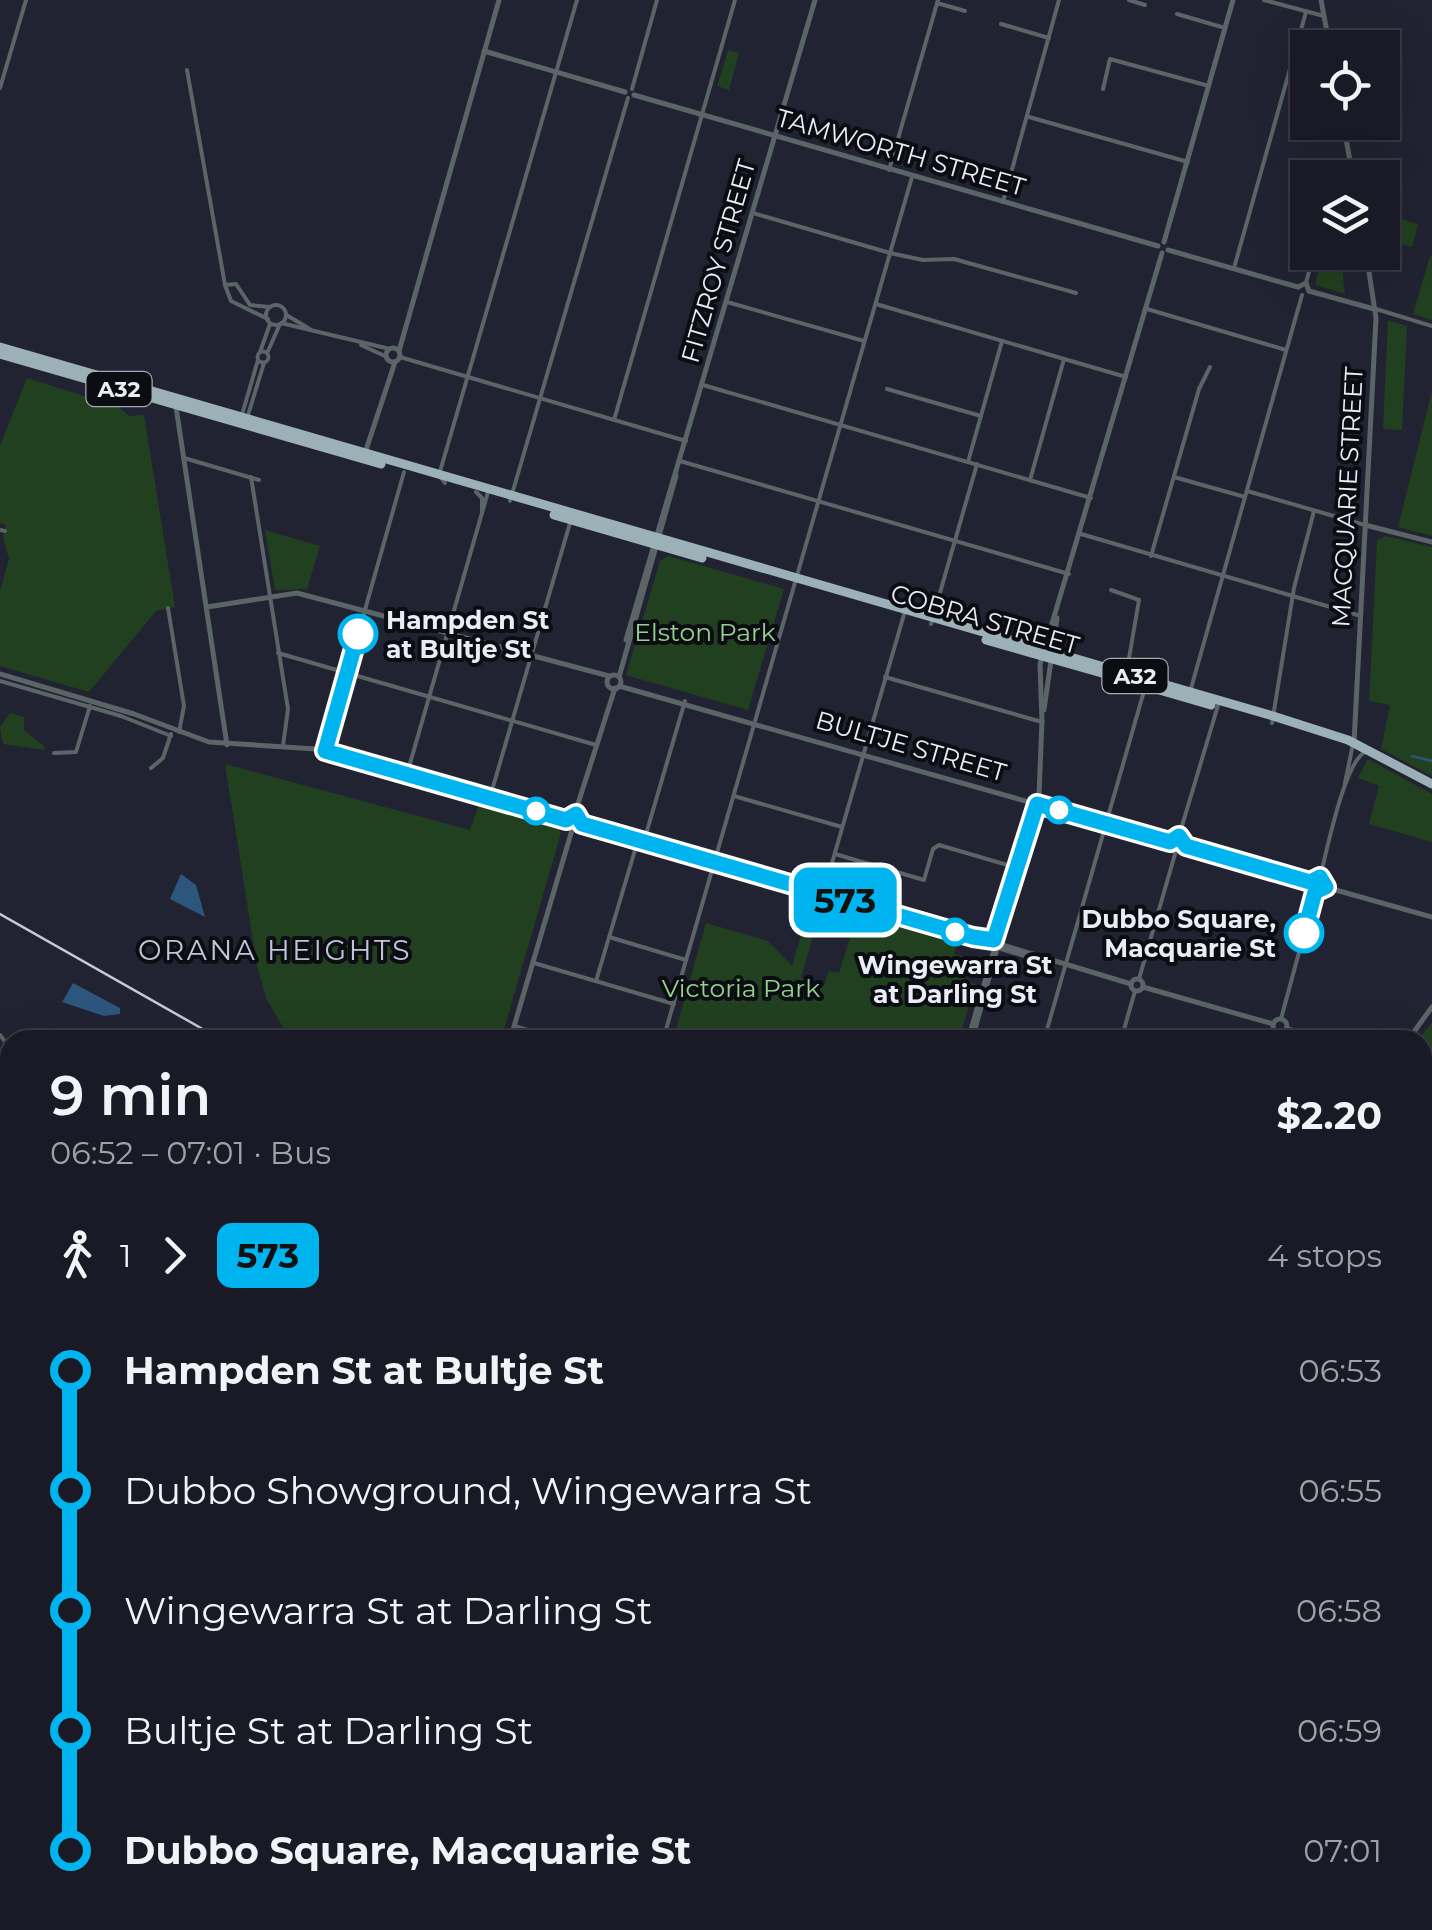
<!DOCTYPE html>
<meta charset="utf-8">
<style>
:root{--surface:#191a26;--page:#22232e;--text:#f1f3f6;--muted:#9fa1a7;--line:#373843}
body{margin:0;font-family:Montserrat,sans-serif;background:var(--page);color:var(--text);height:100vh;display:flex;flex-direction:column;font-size:38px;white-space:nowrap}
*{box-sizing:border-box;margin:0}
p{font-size:32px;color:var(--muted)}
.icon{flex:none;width:55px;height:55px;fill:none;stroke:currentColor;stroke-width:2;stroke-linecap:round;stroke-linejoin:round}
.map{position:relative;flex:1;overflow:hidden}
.drawer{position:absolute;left:0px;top:1030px;width:1432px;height:900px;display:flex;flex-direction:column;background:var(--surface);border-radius:30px 30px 0 0;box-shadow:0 10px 40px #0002,0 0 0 2px var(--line)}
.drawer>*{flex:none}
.badge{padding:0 20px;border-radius:15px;font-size:35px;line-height:65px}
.fabs{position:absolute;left:1290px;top:30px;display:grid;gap:20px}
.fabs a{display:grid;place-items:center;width:110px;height:110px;border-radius:0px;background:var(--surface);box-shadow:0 10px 40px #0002,0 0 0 2px var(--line);font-size:50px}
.map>.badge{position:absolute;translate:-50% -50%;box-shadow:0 0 0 5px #fff}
.legs{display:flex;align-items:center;gap:15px;height:110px;padding:0 50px;font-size:32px}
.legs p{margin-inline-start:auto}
.head{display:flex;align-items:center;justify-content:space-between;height:170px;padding:0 50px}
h1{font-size:55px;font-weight:600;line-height:75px}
ul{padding:0 50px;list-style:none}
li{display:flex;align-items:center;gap:35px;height:120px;font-size:38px}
li i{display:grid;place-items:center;width:15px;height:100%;margin:0 12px;background:currentColor}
li i::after{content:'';width:25px;height:25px;margin:-12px;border:8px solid;border-radius:50%;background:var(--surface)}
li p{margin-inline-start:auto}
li:first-child i{background:linear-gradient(#0000 50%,currentColor 0)}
li:last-child i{background:linear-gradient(currentColor 50%,#0000 0)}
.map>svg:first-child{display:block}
.green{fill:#21401f}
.water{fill:#2d567d}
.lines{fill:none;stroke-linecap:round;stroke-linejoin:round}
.stream{stroke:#2d567d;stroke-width:2.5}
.minor{stroke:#5b6467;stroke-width:4}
.tertiary{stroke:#5b6467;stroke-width:5}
.primary{stroke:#91a4aa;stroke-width:8}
.trunk{stroke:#9cb1b7;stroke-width:9}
.rail{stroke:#c7c9d4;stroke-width:2.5}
.line-1-casing{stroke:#fff;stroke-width:22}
.line-1{stroke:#00b5ef;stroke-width:15}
.stop-1-dot{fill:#fff;stroke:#00b5ef;stroke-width:5}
.labels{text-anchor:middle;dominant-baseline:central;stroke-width:8;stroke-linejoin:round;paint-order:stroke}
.shield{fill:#0c0d13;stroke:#a7a9b2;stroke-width:2.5}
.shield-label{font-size:22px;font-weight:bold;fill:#eaecf6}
.street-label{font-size:25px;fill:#eaecf6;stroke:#0c0d13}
.stop-label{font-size:25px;font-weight:bold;fill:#eaecf6;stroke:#0c0d13;text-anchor:start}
.park-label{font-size:25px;fill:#95d190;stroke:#0c0d13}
.neighbourhood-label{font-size:28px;letter-spacing:2.5px;fill:#c2c5d8;stroke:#0c0d13}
</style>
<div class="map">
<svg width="1432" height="1930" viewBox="0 0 1432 1930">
<rect width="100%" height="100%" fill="#212332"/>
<g class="green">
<path d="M728,50L739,53L729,90L717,86Z"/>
<path d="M1394,217L1418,224L1412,247L1388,240Z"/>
<path d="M1430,256L1432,257V320L1413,314Z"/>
<path d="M1321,262L1342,268L1345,294L1315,285Z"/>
<path d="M1388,320L1407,326L1402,430L1383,429Z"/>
<path d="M27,378L119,407L129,416L144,415L175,607L156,611L89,692L0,666V591L9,559L3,537L6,525L0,523V446Z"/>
<path d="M1432,391V536L1398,527Z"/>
<path d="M265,530L320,546L307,589L275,590Z"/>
<path d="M1386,536L1432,547V776L1381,749L1390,705L1369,701L1377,540Z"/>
<path d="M668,556L784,589L748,710L626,675L660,561Z"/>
<path d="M10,713L24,717V730L45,747L44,750L3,744L0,727Z"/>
<path d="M1368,759L1432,794V842L1369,824L1379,786L1358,778Z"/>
<path d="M225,764L470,830L479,804L558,827L561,833L501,1040H290L266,998L257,966Z"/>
<path d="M811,901L822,904L801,978L824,985L829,971L839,973L857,914L957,943L954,954L969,958L963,978L975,984L959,1040H673L706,923L768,941L792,966Z"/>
<path d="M1432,1023V1123L1423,1134L1422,1040H1417Z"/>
<path d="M0,1123L10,1136V1241L0,1238Z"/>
<path d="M1432,1180V1403L1423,1409L1422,1193Z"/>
<path d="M0,1833L10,1837V1920H26L24,1930H0Z"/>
<path d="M812,1920H1066L1062,1930H850Z"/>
</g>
<g class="water">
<path d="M181,874L196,885L205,917L170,899Z"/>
<path d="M73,983L120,1008V1014L104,1016L62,1002Z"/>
<path d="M1432,1123V1180L1423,1193V1134Z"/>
<path d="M1088,1920H1132L1124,1930H1083Z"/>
</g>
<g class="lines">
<path class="stream" d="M1412,756L1432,761"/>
<g class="minor">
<path d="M1129,0L1145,5"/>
<path d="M1264,0L1324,16"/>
<path d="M937,3L965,11"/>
<path d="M1177,14L1225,28"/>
<path d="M1001,24L1049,38"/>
<path d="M187,70L225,285"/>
<path d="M0,88L26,0"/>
<path d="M632,89L657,0"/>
<path d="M1103,89L1110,59L1209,86"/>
<path d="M1029,117L1188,162"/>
<path d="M889,170L938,0"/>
<path d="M1336,178L1340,164L1350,160"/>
<path d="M1003,202L1059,0"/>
<path d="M753,213L890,253L923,260L954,259L1076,293"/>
<path d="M1234,268L1306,12"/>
<path d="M1306,283L1314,252"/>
<path d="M727,302L864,341"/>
<path d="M876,304L1126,377"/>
<circle cx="276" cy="315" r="10"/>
<path d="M1147,309L1286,350"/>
<path d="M1376,309L1432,326"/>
<path d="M288,316L310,329"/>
<path d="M268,319L231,301L225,285L236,284L250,305L270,307"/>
<path d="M281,323L390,349"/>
<path d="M361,345L387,357"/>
<path d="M268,351L280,324"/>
<circle cx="263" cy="357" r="5.5"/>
<path d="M260,352L270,324"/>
<path d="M400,357L686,441"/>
<path d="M703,385L1091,498"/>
<path d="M887,389L981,416"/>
<path d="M248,415L264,363"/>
<path d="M241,418L258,360"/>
<path d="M614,420L735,0"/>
<path d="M184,458L259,480"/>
<path d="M680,461L1069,574"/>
<path d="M968,462L1002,341"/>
<path d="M251,477L288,709L283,746"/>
<path d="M1174,477L1245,497"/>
<path d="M1030,480L1064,359"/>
<path d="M445,483L439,475L577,0"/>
<path d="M1247,491L1365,525"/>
<path d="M476,492L482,498V513"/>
<path d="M510,501L628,98"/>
<path d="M0,530L5,531"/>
<path d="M1081,534L1361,616"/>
<path d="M1151,556L1199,389L1210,367"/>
<path d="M1111,590L1139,600L1127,670"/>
<path d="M168,608L184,706L179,732"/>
<path d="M931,624L977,464"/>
<path d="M278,653L596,745"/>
<path d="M885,677L1042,722"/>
<path d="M0,681L121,716L171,736"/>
<path d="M1190,692L1302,295"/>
<path d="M1272,723L1294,588L1314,511"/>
<path d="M325,751L404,472"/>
<path d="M54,753L76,752L90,706"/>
<path d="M151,768L163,758L171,734"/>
<path d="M407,774L488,492"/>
<path d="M1345,783L1353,744"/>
<path d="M734,796L842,827"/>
<path d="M490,797L570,523"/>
<path d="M1179,836L1219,702"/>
<path d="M644,841L685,701"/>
<path d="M835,854L924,880L933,849L939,845L1018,868"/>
<path d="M1320,877C1327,851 1344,763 1365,752"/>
<path d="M823,894L905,611"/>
<path d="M609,937L686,960"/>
<path d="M534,963L674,1004"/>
<path d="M1139,979L1175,854"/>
<path d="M596,981L638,840"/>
<path d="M1281,1019L1315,893"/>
<path d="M514,1026L562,1040"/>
<path d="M1286,1028L1328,1040"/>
<path d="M0,1035L10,1048"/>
<path d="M663,1040L912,177"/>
<path d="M1044,1040L1146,684"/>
<path d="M1121,1040L1135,991"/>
<path d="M1273,1040L1274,1030"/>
<path d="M1278,1040L1283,1032"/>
<path d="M0,1417L10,1419"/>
<path d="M0,1421L10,1420"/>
<path d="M0,1617L10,1619"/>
<path d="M0,1825L10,1828"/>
<path d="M136,1920L170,1930"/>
<path d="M315,1920L348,1930"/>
<path d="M111,1930L116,1920"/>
<path d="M714,1930L716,1920"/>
<path d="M772,1930L779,1920"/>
</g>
<g class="tertiary">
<path d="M1321,0L1330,48"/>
<path d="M484,51L625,92"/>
<path d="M634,95L1158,246"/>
<path d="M1343,122L1353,178"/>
<path d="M1164,242L1233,0"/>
<path d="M1168,250L1298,287"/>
<path d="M1298,287L1306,283L1309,291"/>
<path d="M1309,291L1374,309"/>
<circle cx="393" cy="355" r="7"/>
<path d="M399,351L499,0"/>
<path d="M176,407L227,745"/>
<path d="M365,453L395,362"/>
<path d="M1365,525L1432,542"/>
<path d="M207,607L297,593L609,676"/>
<path d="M626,640L815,0"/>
<path d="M0,674L134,714L209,742L316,749L566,819"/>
<circle cx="614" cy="682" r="7"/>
<path d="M619,677L676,476"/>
<path d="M619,686L1170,842"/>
<path d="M1044,710L1057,618"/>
<path d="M1042,722L1040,664L1162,253"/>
<path d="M1354,743L1376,318L1366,252"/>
<path d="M575,813L615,688"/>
<path d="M582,823L1026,956L1033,954"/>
<path d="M1170,842L1175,852L1186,846"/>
<path d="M1170,842L1179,836L1186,846"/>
<path d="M1186,846L1310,882"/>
<path d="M1310,882L1315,892L1325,887"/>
<path d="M1310,882L1320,877L1325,887"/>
<path d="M1325,887L1432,917"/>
<path d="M976,937L1131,984"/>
<circle cx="1137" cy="985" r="6"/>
<path d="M1143,987L1273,1024"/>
<circle cx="1280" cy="1026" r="7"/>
<path d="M510,1040L572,830"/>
<path d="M968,1040L1039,795L1042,721"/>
<path d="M972,1040L1007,912"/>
<path d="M1408,1040L1432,1007"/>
<path d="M1422,1468L1432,1469"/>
<path d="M251,1930L254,1920"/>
</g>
<g class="primary">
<path d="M0,1387L10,1384"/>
<path d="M0,1394L10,1390"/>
</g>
<g class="trunk">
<path d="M0,347L1273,716L1348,740L1432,784"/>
<path d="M0,354L381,464"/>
<path d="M554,515L702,558"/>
<path d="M986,640L1130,681"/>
<path d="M1149,687L1211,705"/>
<path d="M1432,1432L1425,1449L1432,1463"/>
<path d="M562,1930L565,1920"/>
</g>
<g class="rail">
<path d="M0,914L222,1040"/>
<path d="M1422,1422L1432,1425"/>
<path d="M34,1930L35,1920"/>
</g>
</g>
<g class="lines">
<defs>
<path id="line-1" d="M358,634L325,751L566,820L576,814L582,824L610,832L973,937L994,940L1037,804L1170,842L1179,836L1186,846L1310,882L1320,877L1326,887L1315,892L1304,933"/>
</defs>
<use href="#line-1" class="line-1-casing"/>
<use href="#line-1" class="line-1"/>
</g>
<g class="stop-1-dot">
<circle cx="358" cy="634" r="18"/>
<circle cx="1059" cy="810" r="12"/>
<circle cx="536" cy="811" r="12"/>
<circle cx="955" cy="932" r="12"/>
<circle cx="1304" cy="933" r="18"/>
</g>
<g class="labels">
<g class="shield">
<rect x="86.5" y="372" width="65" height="34" rx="8"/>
<rect x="1102.5" y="659" width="65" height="34" rx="8"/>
</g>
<g class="shield-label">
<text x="119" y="389">A32</text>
<text x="1135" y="676">A32</text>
</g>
<g class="street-label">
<text transform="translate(901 152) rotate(16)">TAMWORTH STREET</text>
<text transform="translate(718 261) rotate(-74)">FITZROY STREET</text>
<text transform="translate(1347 497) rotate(-87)">MACQUARIE STREET</text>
<text transform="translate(985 619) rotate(16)">COBRA STREET</text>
<text transform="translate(911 746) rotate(16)">BULTJE STREET</text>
</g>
<g class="stop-label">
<text x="386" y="620">Hampden St<tspan x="386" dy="29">at Bultje St</tspan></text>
<text x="1276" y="919" text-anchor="end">Dubbo Square,<tspan x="1276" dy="29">Macquarie St</tspan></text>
<text x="955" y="965" text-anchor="middle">Wingewarra St<tspan x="955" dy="29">at Darling St</tspan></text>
</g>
<g class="park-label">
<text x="705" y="632">Elston Park</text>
<text x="741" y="988">Victoria Park</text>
</g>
<g class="neighbourhood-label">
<text x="275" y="950">ORANA HEIGHTS</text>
</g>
</g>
</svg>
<div class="fabs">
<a><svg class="icon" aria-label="locate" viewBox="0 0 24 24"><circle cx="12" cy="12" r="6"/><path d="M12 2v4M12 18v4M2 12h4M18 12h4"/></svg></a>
<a><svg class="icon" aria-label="layers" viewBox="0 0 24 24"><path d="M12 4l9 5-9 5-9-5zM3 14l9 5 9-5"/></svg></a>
</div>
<b class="badge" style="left:845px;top:900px;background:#00b5ef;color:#111">573</b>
<section class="drawer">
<div class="head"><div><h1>9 min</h1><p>06:52 – 07:01 · Bus</p></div><b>$2.20</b></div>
<div class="legs"><svg class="icon" aria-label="walk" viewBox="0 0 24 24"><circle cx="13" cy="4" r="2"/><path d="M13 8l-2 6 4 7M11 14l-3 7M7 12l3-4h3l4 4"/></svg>1<svg class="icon" aria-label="forward" viewBox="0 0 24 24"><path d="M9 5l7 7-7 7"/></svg><b class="badge" style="background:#00b5ef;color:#111">573</b><p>4 stops</p></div>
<ul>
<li><i style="color:#00b5ef"></i><b>Hampden St at Bultje St</b><p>06:53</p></li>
<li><i style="color:#00b5ef"></i><span>Dubbo Showground, Wingewarra St</span><p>06:55</p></li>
<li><i style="color:#00b5ef"></i><span>Wingewarra St at Darling St</span><p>06:58</p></li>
<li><i style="color:#00b5ef"></i><span>Bultje St at Darling St</span><p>06:59</p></li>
<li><i style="color:#00b5ef"></i><b>Dubbo Square, Macquarie St</b><p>07:01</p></li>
</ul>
</section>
</div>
